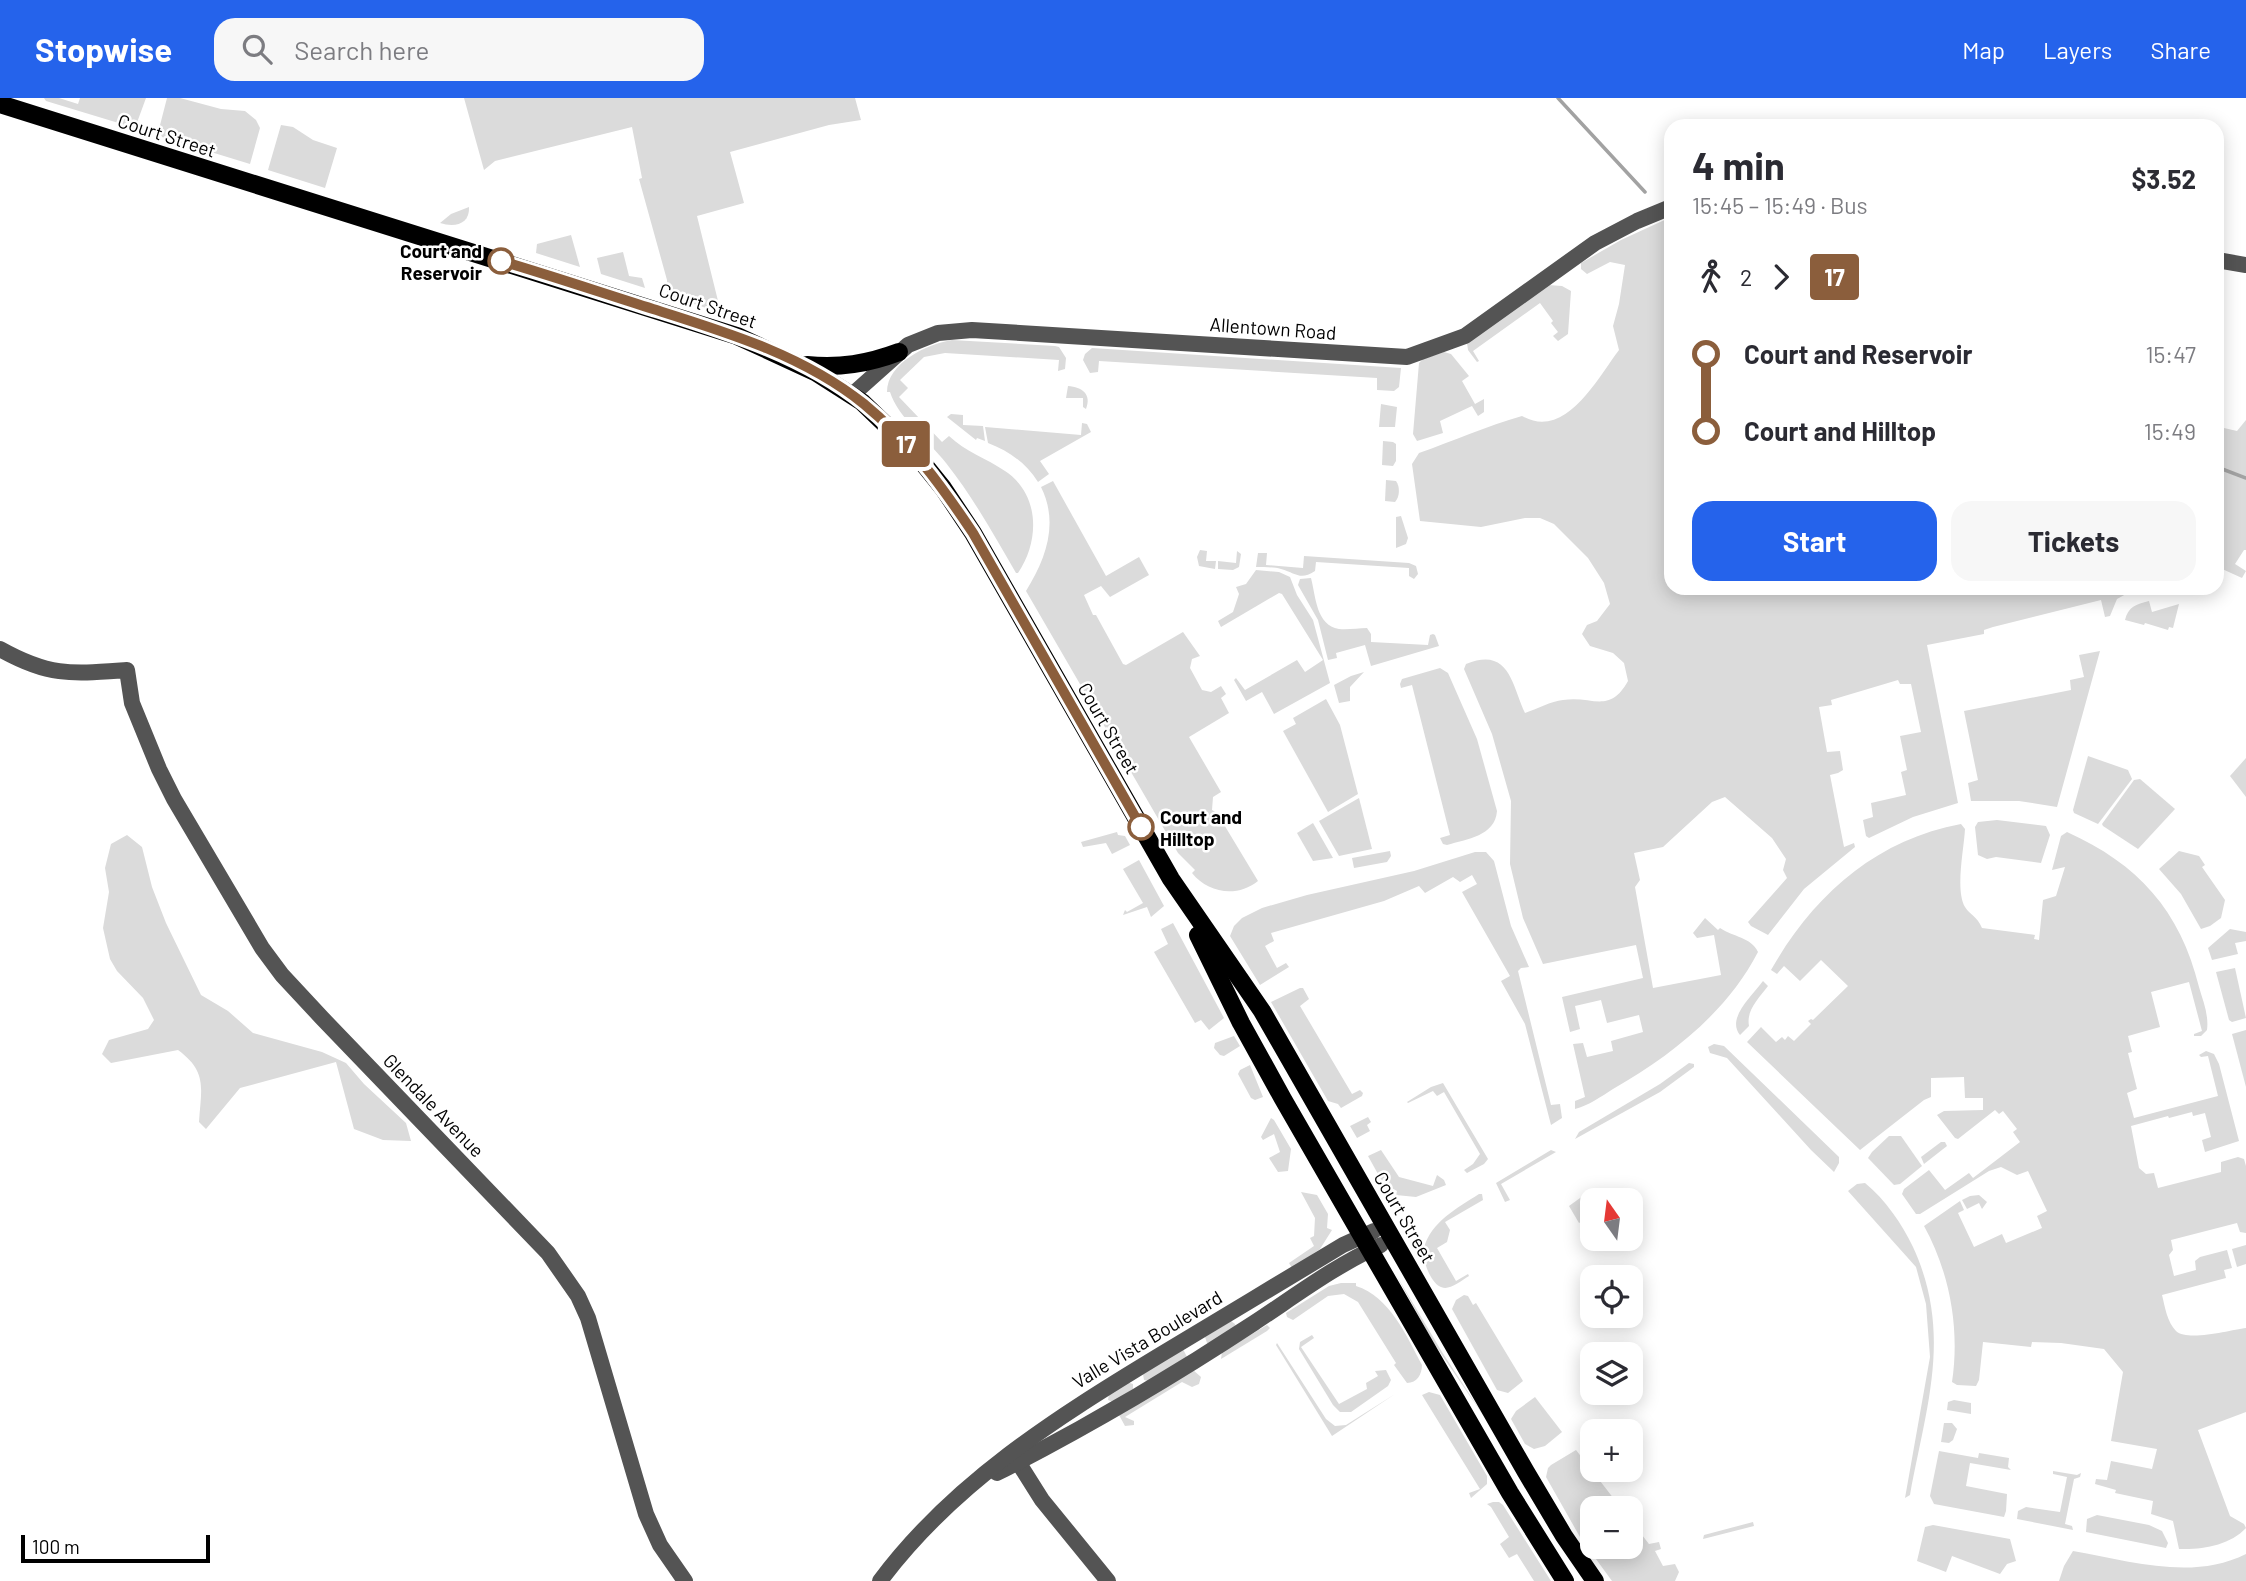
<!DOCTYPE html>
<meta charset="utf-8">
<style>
:root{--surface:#fff;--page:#f7f7f7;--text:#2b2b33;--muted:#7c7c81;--accent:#2563eb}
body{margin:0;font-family:Barlow,sans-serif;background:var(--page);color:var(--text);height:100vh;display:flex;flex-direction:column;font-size:26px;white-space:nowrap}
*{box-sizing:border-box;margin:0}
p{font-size:23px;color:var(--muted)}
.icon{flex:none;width:38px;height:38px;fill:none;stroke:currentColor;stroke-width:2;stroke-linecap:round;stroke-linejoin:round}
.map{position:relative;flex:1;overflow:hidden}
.sheet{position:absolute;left:1664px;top:21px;width:560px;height:476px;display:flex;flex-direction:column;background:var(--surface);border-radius:21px;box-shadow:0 4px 18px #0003}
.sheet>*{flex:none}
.badge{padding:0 14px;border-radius:5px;font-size:24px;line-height:46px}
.needle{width:46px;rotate:346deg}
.fabs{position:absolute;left:1580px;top:1090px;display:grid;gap:14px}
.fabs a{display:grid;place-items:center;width:63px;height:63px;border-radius:14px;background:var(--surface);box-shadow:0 4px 18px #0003;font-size:35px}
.scale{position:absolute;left:21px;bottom:18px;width:189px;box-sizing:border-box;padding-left:7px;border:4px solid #000;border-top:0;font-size:19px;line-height:24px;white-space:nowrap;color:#000;-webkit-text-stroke:5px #fff;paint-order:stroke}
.map>.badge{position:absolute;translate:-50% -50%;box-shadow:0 0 0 4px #fff}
.legs{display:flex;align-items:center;gap:10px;height:77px;padding:0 28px;font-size:23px}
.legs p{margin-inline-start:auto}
.overview{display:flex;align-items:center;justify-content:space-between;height:119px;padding:0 28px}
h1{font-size:38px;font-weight:700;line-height:52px}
.button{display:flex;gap:14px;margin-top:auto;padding:14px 28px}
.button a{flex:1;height:80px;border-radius:21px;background:var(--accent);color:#fff;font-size:28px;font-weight:700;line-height:80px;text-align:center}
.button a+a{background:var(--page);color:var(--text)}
ul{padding:0 28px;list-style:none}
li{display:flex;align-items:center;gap:24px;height:77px;font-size:26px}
li i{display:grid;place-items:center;width:10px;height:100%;margin:0 9px;background:currentColor}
li i::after{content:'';width:18px;height:18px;margin:-9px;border:5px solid;border-radius:50%;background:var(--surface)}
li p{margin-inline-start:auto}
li:first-child i{background:linear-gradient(#0000 50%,currentColor 0)}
li:last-child i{background:linear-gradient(currentColor 50%,#0000 0)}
header{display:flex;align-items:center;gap:42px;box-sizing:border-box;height:98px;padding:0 35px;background:var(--accent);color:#fff}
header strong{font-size:33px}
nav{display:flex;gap:38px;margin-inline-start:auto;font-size:24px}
.search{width:490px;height:63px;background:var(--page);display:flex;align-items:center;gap:18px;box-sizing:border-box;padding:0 24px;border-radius:21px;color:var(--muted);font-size:26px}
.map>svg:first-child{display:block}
.green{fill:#dbdbdb}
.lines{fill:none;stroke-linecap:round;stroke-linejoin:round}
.stream{stroke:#a2a2a2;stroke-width:3.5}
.minor{stroke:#545454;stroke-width:16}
.major{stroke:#000;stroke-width:18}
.line-1-casing{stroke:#fff;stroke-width:16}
.line-1{stroke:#8b5e3c;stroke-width:10}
.stop-1-dot{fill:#fff;stroke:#8b5e3c;stroke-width:3.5}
.labels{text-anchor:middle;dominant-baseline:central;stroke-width:5;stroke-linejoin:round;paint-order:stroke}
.street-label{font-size:19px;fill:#000;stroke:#fff}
.stop-label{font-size:19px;font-weight:bold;fill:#000;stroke:#fff;text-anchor:end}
</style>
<header>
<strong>Stopwise</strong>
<div class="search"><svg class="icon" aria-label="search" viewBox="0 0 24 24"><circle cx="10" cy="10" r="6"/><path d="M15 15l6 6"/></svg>Search here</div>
<nav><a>Map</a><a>Layers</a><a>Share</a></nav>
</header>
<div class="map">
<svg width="2246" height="1483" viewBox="0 0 2246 1483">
<rect width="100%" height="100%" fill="#fff"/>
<g class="green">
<path d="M44,0H59L78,6L80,0H146L135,30L46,3Z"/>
<path d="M167,0H180L221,11L245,13L256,22L260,30L250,66L162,39L159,31Z"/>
<path d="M464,0H855L861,22L829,27L730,54L744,105L697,118L721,215L667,197V182L639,81L642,80L632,29L495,63L484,72Z"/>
<path d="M281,27L293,29L313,42L337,50L325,90L268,72Z"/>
<path d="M469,109C470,126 455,130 440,125L451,116Z"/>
<path d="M1671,119V490H2137L2117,501L2110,518L2105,519L2101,502L1993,529L1984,532V536L1927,547L1958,705L1913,719L1869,740L1866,738L1863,722L1873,719L1871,705L1906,697L1901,674L1907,672L1900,638L1921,634L1911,586H1900L1898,582L1831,602L1832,607L1819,609L1827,654L1840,653L1843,672L1838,675L1830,677L1844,749L1854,745L1855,749L1804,791L1768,837L1751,828L1748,824L1787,780L1783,772L1786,761L1772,740L1725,699L1712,704L1663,749L1634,755L1640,782L1635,789L1653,890L1721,877L1714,837L1697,840L1693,835L1705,820L1718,832L1720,830C1733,839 1751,839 1758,854C1727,914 1671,958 1613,991C1602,998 1588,1008 1575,1011V1003L1585,999L1573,946L1583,945L1587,959L1613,953L1611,943L1643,934L1639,917L1607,925L1601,902L1575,908L1580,931L1570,934L1562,899L1643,880L1636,847L1543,866L1523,820L1510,766L1511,703L1492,636L1464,571L1466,566C1510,548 1512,588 1525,615C1537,611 1551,603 1563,602C1592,597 1609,617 1628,583L1624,565L1613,555L1590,548L1582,536L1587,527L1597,523L1610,506L1604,485L1588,460L1554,426L1540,420H1525L1481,429L1420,423L1412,366L1419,355C1453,343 1487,328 1522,318C1565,343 1597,281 1619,252L1613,228L1619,206L1625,167L1610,164L1587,176L1581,171V165L1621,142Z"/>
<path d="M571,137L580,169L536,155L537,146Z"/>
<path d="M623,154L629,178L642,180L645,190L601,176L597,160Z"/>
<path d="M1548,187L1562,188L1571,193L1568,236L1558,243L1553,238L1558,234L1551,225L1553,223L1540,205L1473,253L1479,263L1477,264L1468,252L1467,245Z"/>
<path d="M952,242L1055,248L1059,249L1066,260L1065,271L1058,273L1059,262L945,255L924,259L900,282L908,290L899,299L942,344L949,338C966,354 986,360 1005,373C1040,396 1040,443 1018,475H1016C994,437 973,399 946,365C929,343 898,320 890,294H887C887,265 927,246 952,242Z"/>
<path d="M1092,250L1401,270L1399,289L1394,293L1377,292V280L1099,263L1098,274L1090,275L1083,262L1085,256Z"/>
<path d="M1444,254L1451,256L1469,278L1462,283L1475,306L1484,301V314L1478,318L1472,308L1440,323L1443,335L1417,343L1413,336L1419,265L1423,261Z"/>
<path d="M1068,288C1082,289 1092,296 1086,311L1083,309V300H1066Z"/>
<path d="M1381,306L1397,309L1395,329H1379Z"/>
<path d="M951,316L963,317V327L983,328L985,343L977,340L976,342L947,319Z"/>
<path d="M2246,322V452H2244L2235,466L2246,473L2242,480L2220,470L2217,476V333L2224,330L2237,333Z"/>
<path d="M1082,325L1087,326L1091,334L1040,363L1049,376L1038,384C1026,365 1009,353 988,345L985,329L1081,337Z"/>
<path d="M1383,343L1393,344L1396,346V363L1393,368L1382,367Z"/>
<path d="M1386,382L1396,383C1400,388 1400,399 1395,404L1385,403Z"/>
<path d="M1053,383L1106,478L1139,459L1149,477L1110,499L1101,488L1084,497L1093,517H1096L1123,566L1126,567L1183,534L1200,558L1192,561L1190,570L1202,592L1211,594L1221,588L1226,596L1221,600L1229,615L1189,639L1221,694L1213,699L1212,712L1217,715L1258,783C1237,800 1208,795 1192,775L1195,772L1178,755L1026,493C1046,461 1059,425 1041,389Z"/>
<path d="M1401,418L1408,440L1406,446L1396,450V419Z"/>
<path d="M1200,452L1207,453L1206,463H1216L1215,471L1199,468L1197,459Z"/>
<path d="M1237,453L1241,456L1239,469L1233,472L1218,471V463L1236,465Z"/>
<path d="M1258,455H1267L1266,467L1303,470L1304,458L1409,465L1416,468L1418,476L1414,481L1409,478V470L1316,464L1315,473C1300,483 1296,475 1281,471C1274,469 1264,469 1256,469Z"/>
<path d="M1256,472L1279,474L1290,479L1297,497L1313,522L1330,585L1274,616L1262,594L1246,603L1234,582L1236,580L1245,592L1297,562L1305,574L1323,562L1282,496L1279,495L1221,529L1218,523L1233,514L1239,496L1236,489L1246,486Z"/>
<path d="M1311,480C1316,499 1316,527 1339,531C1348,532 1358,530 1367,530L1371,536V544L1428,547L1430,537L1433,536L1435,537L1439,548L1371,568L1365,547L1336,555L1337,560L1328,562L1318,522L1298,487L1300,481Z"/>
<path d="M2149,503L2152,514L2179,506L2173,530L2169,529L2168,532L2145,525L2144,527L2125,522C2128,509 2136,506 2149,503Z"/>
<path d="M2100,553L2057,709L2019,703H1971L1968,685L1978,682L1964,613L2071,592L2070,582L2084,579L2079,557Z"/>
<path d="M1440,570L1448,575L1477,641L1497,713C1495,738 1467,741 1447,747L1443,746L1440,740L1450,737L1412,587L1401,590L1400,586L1402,581Z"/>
<path d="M1364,574L1350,589V603L1339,605L1334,587L1351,578Z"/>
<path d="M1326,601L1340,627L1358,696L1328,714L1283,633L1296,626L1293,620Z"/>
<path d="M2088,658L2128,672L2132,681L2098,726L2074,715L2073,712Z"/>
<path d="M2246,660V699L2230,678Z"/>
<path d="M2140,681L2175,711L2138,751L2103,728L2102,726L2134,682Z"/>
<path d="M1359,700L1372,751L1339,758L1319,723Z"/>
<path d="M1997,722L2046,728L2050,737L2041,765L1996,759L1987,761L1978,757L1975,729L1978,724Z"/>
<path d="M1313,725L1333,760L1313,763L1297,735Z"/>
<path d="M1961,726L1965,731C1964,751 1955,792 1965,809C1970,817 1977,818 1982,830L2035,837L2034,841L2039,842L2043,802L2056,798L2065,769L2052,772L2061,738L2067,734C2138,766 2180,812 2199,889C2203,903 2209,917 2207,932L2201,938H2194V936L2202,933L2189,884L2151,894L2160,929L2128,938L2132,954L2128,955L2137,991L2127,995L2134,1020L2218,998L2208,958L2201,959L2199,957L2206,953L2214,956L2219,966L2239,1043L2205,1054L2202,1042L2211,1039L2205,1015L2193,1018L2192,1014L2169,1020L2168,1018L2131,1028L2139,1070L2146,1076L2154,1075L2158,1090L2221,1074V1064L2238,1059L2244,1061L2246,1068V1135L2240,1134L2237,1125L2171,1142L2173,1152L2169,1157L2174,1178L2196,1172L2195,1163L2200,1159L2227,1152L2232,1170L2224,1172L2226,1180L2162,1197C2165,1209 2167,1224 2176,1233C2188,1244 2230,1232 2246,1230V1314L2198,1332L2230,1418L2244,1426L2246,1430C2230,1447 2203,1452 2179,1451L2173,1423L2151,1416L2153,1403L2115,1395L2116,1392L2095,1386L2096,1381L2107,1382L2111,1363L2152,1371L2157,1351L2111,1343L2123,1274L2104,1251L2061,1245L2032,1244L2031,1249L1983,1244L1979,1282L1976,1288L1957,1287L1952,1284C1960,1231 1950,1175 1924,1128L1960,1103L1964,1112L1958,1115L1974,1149L2002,1136L2006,1145L2042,1130L2037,1118L2047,1113L2028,1073L2017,1077L2001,1069L1989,1073L1920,1116H1916L1902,1096L1904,1091L1929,1072L1945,1092L1969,1075L1973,1080L2020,1044L2013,1034L2017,1031L2003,1013L1999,1016L1995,1012L1958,1041L1955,1040L1937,1017L1944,1013L1983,1012V1000H1965L1964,979L1931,980V999L1924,1002L1860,1052L1747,944L1761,929L1776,944L1782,939L1785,942L1788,938L1794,943L1811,926L1808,923L1811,921L1813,922L1848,888L1821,862L1800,883L1784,868L1777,876L1771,872C1813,798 1875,742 1961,726Z"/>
<path d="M1117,734L1118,737L1125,738L1130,747L1112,756L1106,745L1083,749L1081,744Z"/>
<path d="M127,737L142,749L152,789L166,825L201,897L228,913L253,935L322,954L346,965L364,986L406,1025L411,1043L383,1042L354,1031L336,964L240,990L206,1031L199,1024C201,991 208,974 178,952L111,965L102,956L109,942L148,931L154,922L143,900L117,873L110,861L103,830L109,794L105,770L111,746Z"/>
<path d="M1390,753L1391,758L1387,764L1354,770L1352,760Z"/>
<path d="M2179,753L2199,758L2205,767L2202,769L2225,802L2221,820L2210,828L2201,831L2181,796L2159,771Z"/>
<path d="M1475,754H1486L1494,763L1511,828L1529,869L1521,870L1518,873L1551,1007L1560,1006L1562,1020L1551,1027L1525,926L1501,883L1510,878L1462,794L1477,786L1472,777L1460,784L1453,779L1425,795L1419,788L1384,803L1271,835L1274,843L1265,848L1277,870L1286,865L1289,869L1260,887L1230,838L1234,828L1242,820L1262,810L1307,797L1414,773Z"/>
<path d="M1139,762L1164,808L1151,819L1147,809L1123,817L1125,812L1127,814L1143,805L1123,771Z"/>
<path d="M1173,825L1224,920L1209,932L1201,922L1195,925L1154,854L1168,846L1161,831Z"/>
<path d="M2230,831L2246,834V843L2235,845L2238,856L2212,862L2208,850Z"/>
<path d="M2235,870L2246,920L2232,924L2229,922L2216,874Z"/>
<path d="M1763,883L1768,888C1759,900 1746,912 1749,928L1740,937C1726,920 1753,897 1763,883Z"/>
<path d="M1300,890H1303L1309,901L1300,908L1352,996L1360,992L1363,995L1362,998L1341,1010L1338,1006L1328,1003L1271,904Z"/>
<path d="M2246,932V989L2232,936Z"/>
<path d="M1234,938L1240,948L1224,958L1220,957L1214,950L1215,945Z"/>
<path d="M1714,946L1724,948L1839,1059V1065L1834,1074L1811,1052L1727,960L1710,955L1708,949Z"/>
<path d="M1689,965L1694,966V969L1660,994L1575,1041L1579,1034L1660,986Z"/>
<path d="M1250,967L1263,999L1255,1002L1251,1000L1238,976L1240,972Z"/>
<path d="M1443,985L1488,1061L1484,1066L1467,1075L1464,1072L1473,1066L1480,1056L1444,994L1437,998L1433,993L1408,1005L1407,1004L1431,989Z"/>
<path d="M1368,1019L1371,1024L1367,1027L1370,1033L1357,1040L1350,1028Z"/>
<path d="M1271,1020L1274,1022L1291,1051L1288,1073L1278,1074L1269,1060L1280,1054L1274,1036L1263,1042L1261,1039Z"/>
<path d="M1889,1038H1901L1922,1068L1900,1086L1894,1087L1868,1060L1872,1054Z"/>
<path d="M1941,1044H1945L1947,1048L1924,1066L1921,1059Z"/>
<path d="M1381,1052L1399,1079L1433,1088L1437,1077L1444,1082L1446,1087L1416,1099L1396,1097L1397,1093L1383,1085L1368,1058Z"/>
<path d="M1551,1052L1556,1054L1501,1086L1510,1102L1505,1104L1496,1085Z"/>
<path d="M1865,1085C1885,1101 1902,1126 1913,1149C1953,1236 1926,1309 1910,1397L1905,1400L1930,1259L1926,1206L1916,1169L1848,1093L1857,1086Z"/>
<path d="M1301,1094L1317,1097L1328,1116L1327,1130L1332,1132L1320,1151L1292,1170L1289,1165L1314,1148L1310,1140L1314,1138L1315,1120Z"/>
<path d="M1587,1095L1592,1104V1117L1579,1125L1569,1108Z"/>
<path d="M1479,1096H1482L1483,1102L1445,1124L1450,1132L1447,1144L1437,1150L1456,1183L1468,1176L1469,1178C1454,1187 1443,1199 1431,1179C1427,1172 1425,1166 1424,1157H1427L1428,1151L1424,1150C1431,1124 1457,1110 1479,1096Z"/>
<path d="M1979,1097L1987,1104L1982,1111L1979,1105L1967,1111L1962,1102L1970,1098Z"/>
<path d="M2246,1147V1166L2237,1169L2232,1151Z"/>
<path d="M1395,1175L1442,1254L1487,1323L1433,1244Z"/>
<path d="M1341,1185H1356V1188C1390,1199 1406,1237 1422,1267C1422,1276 1417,1285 1407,1285L1394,1267L1396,1265L1358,1204L1344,1196L1328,1198L1293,1222L1287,1219L1286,1215L1329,1188Z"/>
<path d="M1464,1197L1468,1198L1473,1207L1476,1205L1523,1283L1508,1295L1497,1292L1452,1211L1456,1202Z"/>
<path d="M1231,1223L1235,1226L1236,1229L1210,1245H1207L1205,1239Z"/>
<path d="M1267,1227L1270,1230L1267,1233L1221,1261L1222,1254Z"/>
<path d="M1312,1237L1314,1240L1301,1249L1339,1306L1367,1291L1366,1285L1378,1278L1375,1273L1386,1272L1391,1282L1388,1288L1351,1314H1340L1333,1307L1299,1251L1300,1244Z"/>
<path d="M1277,1245L1326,1321L1335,1328L1346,1327L1395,1296L1332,1338L1276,1247Z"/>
<path d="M1183,1251L1187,1259L1148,1283L1144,1282L1143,1276Z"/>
<path d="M1193,1272L1201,1279L1199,1286L1192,1289L1182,1284L1125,1319L1134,1323V1327L1125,1328L1119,1317Z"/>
<path d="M1127,1284L1133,1286V1291L1113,1304L1108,1302L1109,1296Z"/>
<path d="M1429,1294L1440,1297L1487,1378V1386L1471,1400L1469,1395L1480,1391L1422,1297Z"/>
<path d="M1535,1299L1562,1334L1545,1348L1534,1351L1525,1346L1511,1321L1516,1313Z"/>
<path d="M1954,1302L1971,1305V1316L1947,1312L1948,1304Z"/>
<path d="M1944,1325H1952L1957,1331L1953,1342L1949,1345L1941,1344Z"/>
<path d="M1576,1352L1621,1410H1592V1449H1631V1423L1649,1446L1659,1444L1661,1451L1655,1453L1663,1468L1675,1466L1679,1474L1675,1483H1612L1580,1439L1546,1379L1548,1370L1551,1367Z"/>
<path d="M1939,1353L1978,1360L1979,1355L2009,1360L2008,1369L2011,1372L1970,1365L1966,1388L2007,1396L2006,1413L2004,1419L1934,1406L1930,1398Z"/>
<path d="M2053,1373L2077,1377L2081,1375L2080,1379L2074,1381L2065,1426L2072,1428L2073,1432L2017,1421L2018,1413L2026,1409L2060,1414L2067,1379L2053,1376Z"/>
<path d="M1493,1404H1499L1503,1407L1551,1483H1534L1517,1456L1509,1460L1500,1446L1509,1439L1491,1409L1487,1406Z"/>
<path d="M2097,1417L2149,1427L2162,1433L2168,1445L2166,1450L2086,1434L2087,1421Z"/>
<path d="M1753,1424L1754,1428L1703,1441L1704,1437Z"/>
<path d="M1933,1427L2010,1441L2016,1463L2007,1466L2000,1476L1952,1458L1946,1474L1917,1463L1925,1429Z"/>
<path d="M2073,1453C2131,1463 2192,1483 2246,1456V1483H2059L2064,1468Z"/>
</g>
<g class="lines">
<g class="stream">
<path d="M1558,0L1645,94"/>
<path d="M2217,369L2246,380"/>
</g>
<g class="minor">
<path d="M2217,162L2246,167"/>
<path d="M852,297L908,247L938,235L972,232L1407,259L1465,238L1595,145L1637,123L1671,109"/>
<path d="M0,551C50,579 72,576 127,572L132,605L159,671L174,701L262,850L282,877L322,920L548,1155L578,1198L588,1220L646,1416L660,1447L685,1483"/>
<path d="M1013,1356L1042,1402L1108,1483"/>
<path d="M997,1375C1085,1330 1172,1279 1254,1225C1295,1198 1336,1167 1381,1147"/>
<path d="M880,1483C953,1385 1056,1320 1160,1257C1221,1220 1282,1184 1343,1147L1374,1133"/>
</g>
<g class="major">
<path d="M0,6L737,238L815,274L862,304L914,354L943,390L973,435L1171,781L1262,913L1526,1374L1564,1438L1595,1483"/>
<path d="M807,267C840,270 867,266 899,254"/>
<path d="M1198,837L1241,925L1283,1001L1510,1395L1565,1483"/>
</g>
</g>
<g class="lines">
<defs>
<path id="line-1" d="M501,163C552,178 602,195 653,211C726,234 803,257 864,306C909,343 941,387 973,435L1141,729"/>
</defs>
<use href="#line-1" class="line-1-casing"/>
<use href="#line-1" class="line-1"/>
</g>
<g class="stop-1-dot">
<circle cx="501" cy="163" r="12"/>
<circle cx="1141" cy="729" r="12"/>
</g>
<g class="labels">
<g class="street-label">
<text transform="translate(167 37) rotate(18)">Court Street</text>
<text transform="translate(708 207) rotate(19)">Court Street</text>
<text transform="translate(1273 230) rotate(4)">Allentown Road</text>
<text transform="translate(1109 630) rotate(60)">Court Street</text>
<text transform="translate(434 1007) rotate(46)">Glendale Avenue</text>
<text transform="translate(1405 1119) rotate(60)">Court Street</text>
<text transform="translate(1147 1241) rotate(-31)">Valle Vista Boulevard</text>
</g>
<g class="stop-label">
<text x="482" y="152">Court and<tspan x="482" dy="22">Reservoir</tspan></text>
<text x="1160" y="718" text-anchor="start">Court and<tspan x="1160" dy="22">Hilltop</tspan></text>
</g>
</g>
</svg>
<div class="fabs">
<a><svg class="needle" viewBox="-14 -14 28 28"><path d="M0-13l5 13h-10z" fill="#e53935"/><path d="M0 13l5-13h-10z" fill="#7c7c81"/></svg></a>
<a><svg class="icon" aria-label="locate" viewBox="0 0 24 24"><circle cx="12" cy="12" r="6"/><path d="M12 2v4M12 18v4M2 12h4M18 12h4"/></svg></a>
<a><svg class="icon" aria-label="layers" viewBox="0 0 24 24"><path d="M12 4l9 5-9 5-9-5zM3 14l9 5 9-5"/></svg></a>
<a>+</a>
<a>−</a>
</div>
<div class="scale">100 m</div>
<b class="badge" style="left:906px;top:346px;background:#8b5e3c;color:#fff">17</b>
<section class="sheet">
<div class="overview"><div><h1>4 min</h1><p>15:45 – 15:49 · Bus</p></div><b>$3.52</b></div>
<div class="legs"><svg class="icon" aria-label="walk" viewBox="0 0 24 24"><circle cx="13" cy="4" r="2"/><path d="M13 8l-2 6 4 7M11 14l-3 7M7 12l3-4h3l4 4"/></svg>2<svg class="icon" aria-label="forward" viewBox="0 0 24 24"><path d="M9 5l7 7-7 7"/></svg><b class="badge" style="background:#8b5e3c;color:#fff">17</b></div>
<ul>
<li><i style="color:#8b5e3c"></i><b>Court and Reservoir</b><p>15:47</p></li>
<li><i style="color:#8b5e3c"></i><b>Court and Hilltop</b><p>15:49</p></li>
</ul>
<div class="button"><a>Start</a><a>Tickets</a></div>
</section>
</div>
